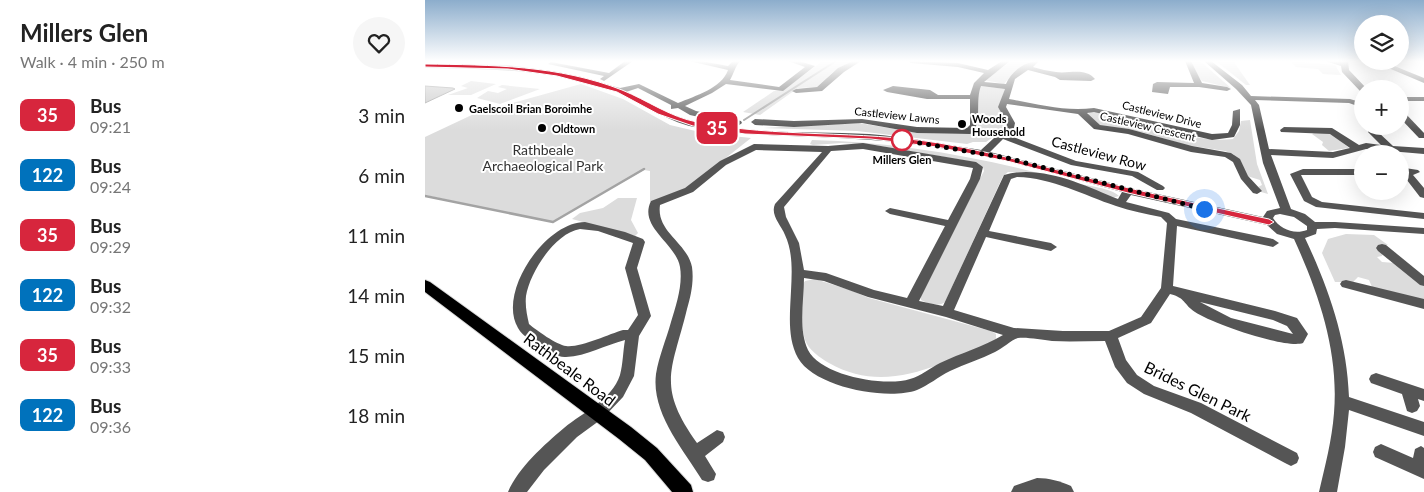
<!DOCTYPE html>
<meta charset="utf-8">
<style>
:root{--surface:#fff;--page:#f6f6f6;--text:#222;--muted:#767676}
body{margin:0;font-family:Lato,sans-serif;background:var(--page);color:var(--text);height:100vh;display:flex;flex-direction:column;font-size:19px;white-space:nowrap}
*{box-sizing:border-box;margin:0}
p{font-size:16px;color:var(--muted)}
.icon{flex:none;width:28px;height:28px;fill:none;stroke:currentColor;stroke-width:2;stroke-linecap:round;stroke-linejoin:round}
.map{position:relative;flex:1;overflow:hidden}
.details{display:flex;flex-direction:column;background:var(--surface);width:425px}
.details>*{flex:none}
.badge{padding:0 10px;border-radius:8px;font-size:18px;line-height:32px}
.controls{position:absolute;left:929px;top:15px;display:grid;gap:10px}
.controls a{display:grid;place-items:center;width:55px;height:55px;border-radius:50%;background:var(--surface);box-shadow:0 5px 20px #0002;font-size:25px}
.you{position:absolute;width:25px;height:25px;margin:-12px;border:4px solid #fff;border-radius:50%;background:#1a73e8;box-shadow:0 0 0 8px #1a73e833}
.map>.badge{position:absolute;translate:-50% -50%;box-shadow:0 0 0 2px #fff}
.round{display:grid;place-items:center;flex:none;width:52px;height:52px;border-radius:26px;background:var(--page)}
.summary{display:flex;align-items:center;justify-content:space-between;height:85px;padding:0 20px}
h1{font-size:24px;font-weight:700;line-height:38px}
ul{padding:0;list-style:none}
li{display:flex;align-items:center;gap:15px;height:60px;padding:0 20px}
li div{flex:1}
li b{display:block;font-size:19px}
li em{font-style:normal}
li .badge{min-width:55px;font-weight:700;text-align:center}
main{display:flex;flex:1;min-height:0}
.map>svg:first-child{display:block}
.green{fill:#dcdcdc}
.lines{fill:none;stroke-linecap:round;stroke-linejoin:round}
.stream-far1{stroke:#a3a3a3;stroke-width:2}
.stream{stroke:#a3a3a3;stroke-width:2.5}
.building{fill:#c4c4c4;stroke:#999}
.major-casing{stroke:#dbdbdb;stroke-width:2}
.minor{fill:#555;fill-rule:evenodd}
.major{fill:#000;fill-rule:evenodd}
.line{fill:#d7263d;stroke:#fff}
.walk{stroke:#000;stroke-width:5;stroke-dasharray:0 9}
.poi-dot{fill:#000;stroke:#fff;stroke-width:2}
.stop-dot{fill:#fff;stroke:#d7263d;stroke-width:2.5}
.labels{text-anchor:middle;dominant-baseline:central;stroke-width:4;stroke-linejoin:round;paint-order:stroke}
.far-poi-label{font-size:11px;font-weight:bold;fill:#000;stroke:#fff;text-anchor:start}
.far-street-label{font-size:11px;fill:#000;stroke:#fff}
.far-stop-label{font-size:11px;font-weight:bold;fill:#000;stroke:#fff}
.park-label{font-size:14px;fill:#333;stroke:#fff}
.street-label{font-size:14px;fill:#000;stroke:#fff}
.near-street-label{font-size:16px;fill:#000;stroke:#fff}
</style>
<main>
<section class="details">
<div class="summary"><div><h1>Millers Glen</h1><p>Walk · 4 min · 250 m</p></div><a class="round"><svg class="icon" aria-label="heart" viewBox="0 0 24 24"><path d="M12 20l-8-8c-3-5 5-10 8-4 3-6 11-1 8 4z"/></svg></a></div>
<ul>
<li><span class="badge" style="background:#d7263d;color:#fff">35</span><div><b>Bus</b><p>09:21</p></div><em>3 min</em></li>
<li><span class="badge" style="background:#0072bc;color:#fff">122</span><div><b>Bus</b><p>09:24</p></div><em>6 min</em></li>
<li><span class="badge" style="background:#d7263d;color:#fff">35</span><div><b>Bus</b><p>09:29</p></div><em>11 min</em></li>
<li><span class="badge" style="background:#0072bc;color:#fff">122</span><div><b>Bus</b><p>09:32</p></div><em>14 min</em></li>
<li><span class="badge" style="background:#d7263d;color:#fff">35</span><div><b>Bus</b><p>09:33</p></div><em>15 min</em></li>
<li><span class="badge" style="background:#0072bc;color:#fff">122</span><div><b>Bus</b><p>09:36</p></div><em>18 min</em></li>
</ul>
</section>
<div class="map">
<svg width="999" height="492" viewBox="0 0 999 492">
<rect width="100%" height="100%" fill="#fff"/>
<g class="green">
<path d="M398,61H430L408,72L392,87L373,88L335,115L318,112L349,91L358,90Z"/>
<path d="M587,61H606L590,71L579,84L559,80Z"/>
<path d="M766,61H775L806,88L777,81L767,69Z"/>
<path d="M791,61H808L825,85H821Z"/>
<path d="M865,61L910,65L916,75L898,74L893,69L871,67Z"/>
<path d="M46,81L71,84L46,95H23L43,88L36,86Z"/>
<path d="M156,84L198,99L245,125L279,133L326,138L263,188L225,202V171L219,170L128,222L0,195V137L51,113Z"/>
<path d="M77,85L115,89L75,104L52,98L63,91L73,93L82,89L73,87Z"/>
<path d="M555,86L580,89L574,107L579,119L580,129L561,142H548L542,144L432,131L338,128L434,123L494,133L544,134L553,130L551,104Z"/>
<path d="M664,112C673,111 682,114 690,116C728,123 769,144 808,139L814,131L816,121L825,120L832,164L843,194L836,192L833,187L837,185L835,180L822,176L817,164L808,154L800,151L761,145L720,133L681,127L671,124L663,115Z"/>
<path d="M887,131L907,134L924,148L904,151L897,145L898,142L887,134L889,133Z"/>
<path d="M387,140C477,142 565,159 651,183C663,186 686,188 694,196L687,198L609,173L583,172L578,176L520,302C514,307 503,304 496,300V294L559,171L558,167L549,162L449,145L417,143L388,145L385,144Z"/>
<path d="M193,198H212L206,220L213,233L210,236L147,219L155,213L178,208Z"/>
<path d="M921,234L949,235L963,245L952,247L958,253L957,256L952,257L957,262L970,263L999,284V301L947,287L944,280L933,277L928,282H910L897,253L903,239Z"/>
<path d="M390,279L425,290L444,298L566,331L571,334V341C516,363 462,396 404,363C395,358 383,349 380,340C375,324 377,303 377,286L380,281Z"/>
</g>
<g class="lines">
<path class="stream-far1" d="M319,120L411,61"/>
<path class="stream" d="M0,196L128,222L219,169"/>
</g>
<path class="building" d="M0,86L28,88L30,89L0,103Z"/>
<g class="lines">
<defs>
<path id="major" d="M0,280L5,282L206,427L232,448L266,485L268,492H247L220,460L194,439L0,292Z"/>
</defs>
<use href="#major" class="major-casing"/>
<g class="minor">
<path d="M200,61H208L179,81L175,79L179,76L123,64L126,62L184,73Z"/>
<path d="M264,61H276L303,66L308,61H315C310,67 309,73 305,80L354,87L380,67L363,61H374L390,66L358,91L301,84L287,93L260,106L271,111L316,121L317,123L313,126L265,115L253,108L246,109V105L213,88L201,92C223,103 246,116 270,122C327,135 387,131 444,134C482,137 519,144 556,150L581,127L582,123L573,107L580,89L556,86C550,101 557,119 548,133L545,134L492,133L437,123L369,127L330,125L326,122L330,119L369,121L437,119L492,127L542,128L545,125V99H502L462,92L458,90L468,86L505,90L513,95H545L549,83L559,73L533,67L486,63L483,61L533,63L563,70L577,61H585L559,82L581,84C586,71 601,61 614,61L608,67C615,69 623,71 631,72C644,74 660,67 670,79L666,81L635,80L630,77L603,70L590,79L584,99C612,104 640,112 669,108L787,134L803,133L807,125L808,111L815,109V125L809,137L787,140L669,112L662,113L675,125L704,129L767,146L806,153L815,159L823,176L837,191L832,194L828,193L816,179L808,162L800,157L766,152L703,134L669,129L653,114L582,104L581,107L590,123L589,128L583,135L651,161L713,172L738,186L740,188L738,190H732L707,176L646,165L578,139L565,152L705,188L838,217L842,211L855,208L838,163L826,105L811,89L779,61H786L817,85L826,96L925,99L938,103V108L924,103L830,100L834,105L844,149L908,152L925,148L905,134L856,132L855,130L859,127L907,128L934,145L941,143L956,145L943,132L946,126H954L952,131L968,146L999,148V154L941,149L908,158L846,155L866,209L880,214L890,222H910L999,228V234L910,228L892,229L891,234L880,238C904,289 922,340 924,397L999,422V436L924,410L920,447L912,492H894C900,466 907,440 909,413C914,352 894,294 869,239L852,234L842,225L706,195L701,202L744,213L751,219L848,239L854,243L848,247L752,226L748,286L850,311L872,318L883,334L878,343C860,349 786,323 770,312C758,304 761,298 745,294L726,323L693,338L701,360L712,375L729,386L776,403L872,453L874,458L872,463L866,466L860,463L766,413L719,394L702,383L690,367L680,341C662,341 645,342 627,341C617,340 603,337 593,338C586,340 577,349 570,352C556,359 540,364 525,371C513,377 504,385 492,390C462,401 389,387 373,358C362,338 365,313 366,291C367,272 368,252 360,235C356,225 345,215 350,204L397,152L331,150L301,165L268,192L235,205C231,232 262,242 267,267C269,281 266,296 262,309C247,371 231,385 272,443L292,430L298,432L300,437L298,442L280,456L291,474L289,480L283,482L277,480C258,449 226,413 231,374C234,356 241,340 246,322C251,305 258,285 255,267C251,243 213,227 226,201L260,188L295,161L329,144L403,146L438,143L551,162L558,167L555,179L494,301L518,306L579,175C616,164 659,185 693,199L697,192C658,182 620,169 581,160C536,151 491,143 446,140C387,135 328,138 269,127C239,121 215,100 187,90C125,69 64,69 0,68V64L83,65L133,72L195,88L214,84L253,103C270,96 297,88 303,70ZM438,149L548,168L545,179L523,220L465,208L460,211L465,214L520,226L482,298L449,290L401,273L379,270L374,243L361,217L359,207L406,151ZM592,177C628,178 658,195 691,206C706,211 721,214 736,217L742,223L736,288L716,317L684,331H638L589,328L529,310L561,237L626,251L632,247L626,243L564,231L586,179ZM855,214L869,217L882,226V230C869,235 855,229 848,218L850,215ZM379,278L399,281L443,297L521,317L578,335C558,347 536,353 515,363C505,368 496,376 485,379C460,387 396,376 383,350C373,329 379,300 379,278ZM775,302L848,320L862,326L868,334L806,318Z"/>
<path d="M428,61H436L419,72L397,91L371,93L367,91L371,89L392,87L413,68Z"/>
<path d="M760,61H766L777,83L802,87L806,89L802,91L774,87H745L743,94L727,92L728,84L732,82L769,83Z"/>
<path d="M900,61H923L924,70L942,89L935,91L917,72L916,66Z"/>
<path d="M947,61H957L999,78V83Z"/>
<rect x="975" y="97" width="24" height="4"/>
<path d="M975,111H978L999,133V138H994L975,118Z"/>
<path d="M980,168L993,170L995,172L988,175L999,188V198L995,197L975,171Z"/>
<path d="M878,169H938V175H876L887,197L897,202L999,213V219L891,207L879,201L865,174Z"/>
<path d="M160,222L200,232L218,239L220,242L212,268L226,316L214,336L209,376L198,397L178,418L152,437L119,470L102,492H83C94,467 119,445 139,428C158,412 187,400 195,375C198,364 198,351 200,340C180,345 162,356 141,357C133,358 124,350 117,346C108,342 98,337 93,328C72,293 120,222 160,222ZM155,229L173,231L208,243L200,268L213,315L203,330H198C184,334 155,348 141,346C132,345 111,330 104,324C102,315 100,306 101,296C105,272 130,233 155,229Z"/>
<path d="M957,244L961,245L999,276V286L995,285L953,251L951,248L953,245Z"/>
<path d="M921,280L999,299V309L917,287L915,284L917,281Z"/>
<path d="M951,373L999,389V401L993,399L995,406L992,411L987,413L982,411L977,394L946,383L944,379L946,375Z"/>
<path d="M956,444L988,458L990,449L996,446L999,448V479L950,457L948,452L950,447Z"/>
<path d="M612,478C624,478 635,481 646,486L649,492H586L589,486Z"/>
</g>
<use href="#major" class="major"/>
</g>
<linearGradient id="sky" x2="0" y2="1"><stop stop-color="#8cadcc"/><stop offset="0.47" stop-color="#fff"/><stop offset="1" stop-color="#fff" stop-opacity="0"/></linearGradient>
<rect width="999" height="130" fill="url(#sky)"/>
<path class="line" d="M0,64C66,65 134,65 197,90C222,100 245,117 272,122C352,138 434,130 514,143C579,154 640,173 704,188C750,199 797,209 844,219L849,222L844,225L703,193L582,161L512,147L446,139L320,134L268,126L233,114L192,92L132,76L83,69L0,67Z"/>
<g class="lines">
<path class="walk" d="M477,140L582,158L779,209"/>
</g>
<g class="poi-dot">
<circle cx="34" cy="108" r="5"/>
<circle cx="537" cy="124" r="5"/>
<circle cx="117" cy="128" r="5"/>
</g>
<circle class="stop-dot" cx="477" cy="140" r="10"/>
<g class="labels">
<g class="far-poi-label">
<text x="44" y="108">Gaelscoil Brian Boroimhe</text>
<text x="547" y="118">Woods<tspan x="547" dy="13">Household</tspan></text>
<text x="127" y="128">Oldtown</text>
</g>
<g class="far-street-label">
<text transform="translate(737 114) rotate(14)">Castleview Drive</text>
<text transform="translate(472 115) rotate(6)">Castleview Lawns</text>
<text transform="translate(723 126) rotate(13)">Castleview Crescent</text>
</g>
<g class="far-stop-label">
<text x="477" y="159">Millers Glen</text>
</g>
<g class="park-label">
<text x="118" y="149">Rathbeale<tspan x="118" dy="16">Archaeological Park</tspan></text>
</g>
<g class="street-label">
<text transform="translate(674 153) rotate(15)">Castleview Row</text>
</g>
<g class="near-street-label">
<text transform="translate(145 369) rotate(37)">Rathbeale Road</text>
<text transform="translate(773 391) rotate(26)">Brides Glen Park</text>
</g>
</g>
</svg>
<div class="controls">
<a><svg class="icon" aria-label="layers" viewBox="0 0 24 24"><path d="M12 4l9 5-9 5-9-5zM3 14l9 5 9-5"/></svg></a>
<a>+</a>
<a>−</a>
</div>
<div class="you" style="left:779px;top:209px"></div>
<b class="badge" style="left:292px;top:128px;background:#d7263d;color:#fff">35</b>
</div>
</main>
